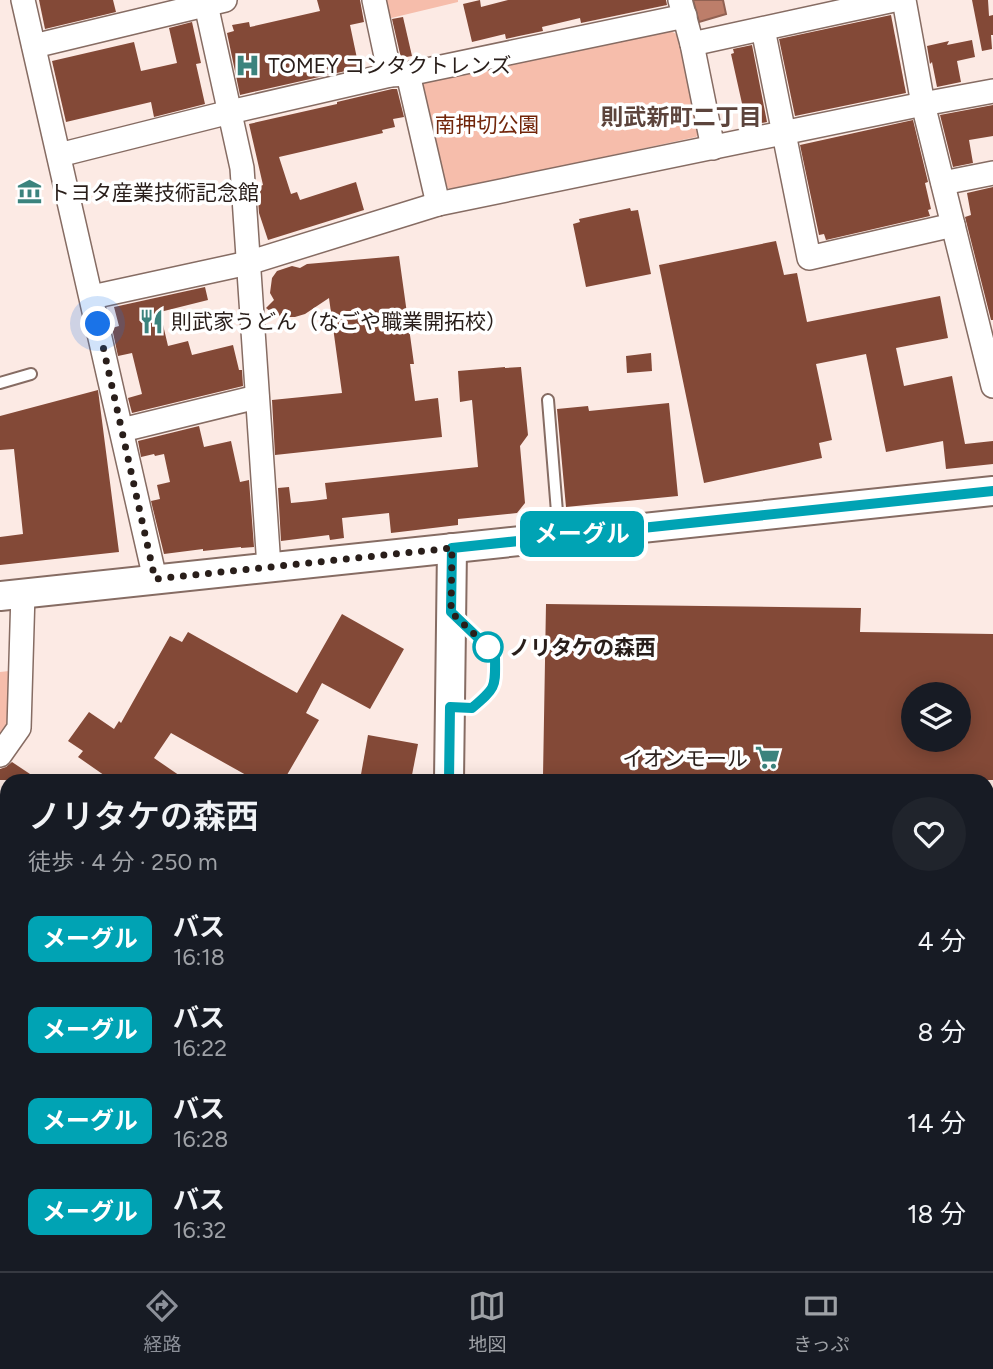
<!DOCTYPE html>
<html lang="ja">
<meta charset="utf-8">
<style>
:root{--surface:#171b24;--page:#20242c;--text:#f1f3f6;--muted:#9ea1a6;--line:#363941;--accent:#8c9099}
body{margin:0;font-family:Figtree,"Noto Sans JP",sans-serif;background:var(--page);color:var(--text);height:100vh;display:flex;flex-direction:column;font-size:26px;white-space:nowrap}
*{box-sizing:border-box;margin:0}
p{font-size:23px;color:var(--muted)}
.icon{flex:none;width:38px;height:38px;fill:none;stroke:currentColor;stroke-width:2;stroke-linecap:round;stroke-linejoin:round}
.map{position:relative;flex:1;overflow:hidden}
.sheet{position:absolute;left:0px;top:774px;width:994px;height:499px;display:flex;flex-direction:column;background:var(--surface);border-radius:21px 21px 0 0;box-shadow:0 4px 18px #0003}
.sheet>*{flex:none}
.badge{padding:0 14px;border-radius:10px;font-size:24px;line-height:46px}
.fabs{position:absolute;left:901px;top:682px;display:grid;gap:14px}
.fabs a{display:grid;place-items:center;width:70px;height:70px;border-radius:50%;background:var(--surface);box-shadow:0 4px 18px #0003;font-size:35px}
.you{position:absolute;width:35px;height:35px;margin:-18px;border:5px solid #fff;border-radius:50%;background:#1a73e8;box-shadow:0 0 0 10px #1a73e833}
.map>.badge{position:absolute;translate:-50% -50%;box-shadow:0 0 0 4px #fff}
.round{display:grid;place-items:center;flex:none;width:74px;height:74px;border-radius:37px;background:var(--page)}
.overview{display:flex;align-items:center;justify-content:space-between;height:119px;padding:0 28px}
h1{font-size:33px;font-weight:600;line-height:52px}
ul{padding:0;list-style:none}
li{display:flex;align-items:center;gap:21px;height:91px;padding:0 28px}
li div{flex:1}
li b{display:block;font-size:26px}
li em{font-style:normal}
li .badge{min-width:77px;font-weight:700;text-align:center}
.dock{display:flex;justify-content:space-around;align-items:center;height:98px;border-top:2px solid var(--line);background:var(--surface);font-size:19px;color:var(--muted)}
.dock a{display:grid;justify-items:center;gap:4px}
.dock .active{color:var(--accent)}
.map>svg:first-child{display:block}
.green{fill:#f6bdab}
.forest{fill:#ecaa95}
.water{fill:#bd7e6a;stroke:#916152;stroke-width:2}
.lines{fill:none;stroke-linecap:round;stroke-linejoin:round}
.stream{stroke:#916152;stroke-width:5}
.building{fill:#834937;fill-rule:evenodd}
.service-casing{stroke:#866c63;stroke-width:14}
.minor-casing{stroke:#866c63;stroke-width:26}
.tertiary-casing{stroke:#866c63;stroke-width:32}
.path{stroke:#b5a6a0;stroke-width:3.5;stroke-dasharray:7 3.5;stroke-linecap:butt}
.service{stroke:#fff;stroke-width:10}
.minor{stroke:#fff;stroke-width:23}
.tertiary{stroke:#fff;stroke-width:28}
.rail{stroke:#60534e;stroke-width:5;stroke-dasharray:12 12;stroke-linecap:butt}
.line-casing{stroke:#fff;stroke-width:16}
.line{stroke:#00a3b4;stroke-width:10}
.walk{stroke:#291e1a;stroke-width:7;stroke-dasharray:0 12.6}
.stop-dot{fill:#fff;stroke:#00a3b4;stroke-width:3.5}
.labels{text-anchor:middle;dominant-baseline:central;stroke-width:7;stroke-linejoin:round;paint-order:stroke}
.poi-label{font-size:21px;fill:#291e1a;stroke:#fff;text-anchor:start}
.park-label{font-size:21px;fill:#72260a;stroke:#fff}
.stop-label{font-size:21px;font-weight:bold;fill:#291e1a;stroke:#fff;text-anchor:start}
.neighbourhood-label{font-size:23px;font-weight:bold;fill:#5c443c;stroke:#fff}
</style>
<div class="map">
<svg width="993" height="1271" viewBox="0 0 993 1271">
<rect width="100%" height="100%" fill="#fceae4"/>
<g class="green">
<path d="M378,0H458V2L383,20Z"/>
<path d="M667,29L680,36L700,132L696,137L451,190L440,182L418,86L423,78Z"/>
<path d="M9,671V724L0,735V672Z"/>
<path d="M987,929H993V1271H728L720,1265H987Z"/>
</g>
<path class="forest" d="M987,1245L993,1246V1271H929V1265H987Z"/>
<path class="water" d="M693,0H723L726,14L699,22Z"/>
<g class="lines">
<path class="stream" d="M987,1235H993"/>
</g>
<g class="building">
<path d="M39,0H113L116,12L45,29Z"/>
<path d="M317,0H360L364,22L350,25L359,68L240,95L227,33L234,31L232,25L249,22L250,27L320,11Z"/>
<path d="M480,0L481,7L508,0H666L667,5L581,23L580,18L542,27L543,31L519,36L506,39L505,34L472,42L463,4Z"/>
<path d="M972,0H988L989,16L993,15V35H991L992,49L982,51Z"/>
<path d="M891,15L906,93L795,116L779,39Z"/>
<path d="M403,17L412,56L401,58L392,19Z"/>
<path d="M192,22L201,63L196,64L205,104L154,117L151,102L66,122L52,61L134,42L141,71L177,63L169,28Z"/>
<path d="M972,40L975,57L957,61L961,82L937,87L932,62L930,64L927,46L949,41L947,45Z"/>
<path d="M752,45L767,122L747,126L731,54L734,53L733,49Z"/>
<path d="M392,89H397L404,117L393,119L395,127L382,130L383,133L279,157L291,194L297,192L300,200L356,182L364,210L268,240L259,213L257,187L263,185L249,124L337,104V102Z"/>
<path d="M993,105V136L969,140L973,163L953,167L940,115Z"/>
<path d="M913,120L928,182L925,183L931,209L928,210L930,216L826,240L824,234L819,235L800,145Z"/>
<path d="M993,187V320H991L965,217L971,215L967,193Z"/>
<path d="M630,208L631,211L638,210L651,274L586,287L573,224L580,222L579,219Z"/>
<path d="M776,241L784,275L797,273L807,322L940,296L948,338L896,348L904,386L952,376L965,444L993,441V464L946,469L943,441L886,452L866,354L816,364L832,440L819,443L822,458L704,483L659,265Z"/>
<path d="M399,256L414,364H410L415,401L438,398L442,437L275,455L272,400L342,393L329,298L305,314L295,317H285L274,314L266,308L274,300L270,293L272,278L277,271L292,266L300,268L307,264Z"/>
<path d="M205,287L208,300L160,312L168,346L188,341L192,355L233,345L239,370H242L243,386L132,413L128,398L142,394L132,353L118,356L112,328L119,326L114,307Z"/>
<path d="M651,353L652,371L627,373L626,356Z"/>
<path d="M505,367V368L521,367L528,435L520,446L525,503L517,513L458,519V525L391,533L389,513L342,518L344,538L330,540L329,535L281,541L278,488L289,487L291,503L312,501L327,499L325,483L478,467L472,400L460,402L458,371Z"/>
<path d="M98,390L119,552L0,565V537L23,534L14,449L0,450V416Z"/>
<path d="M669,403L678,496L566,507L557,409L588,406L589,411Z"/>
<path d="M199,426L204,447L231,441L240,482L249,480L254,547L241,548V547L203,551V549L164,554L151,501L160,499L157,485L170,482L164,454L155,456L154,454L141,457L138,441Z"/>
<path d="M546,604L861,608L860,632L993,634V780H778V779L543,776ZM914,695H959V740H914Z"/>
<path d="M342,614L404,649L370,709L322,683L306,713L319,720L284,780H255L171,733L154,758L186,780H111L78,757L83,751L68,741L89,712L114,729L119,721L121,723L170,636L182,642L188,632L297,693Z"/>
<path d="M368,735L418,744L411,780H360Z"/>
<path d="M12,762L39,780H0V769L6,767Z"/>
</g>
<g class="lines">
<defs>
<g id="service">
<path d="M0,383L31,374"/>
<path d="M548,400L559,537"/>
<path d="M452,707L472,708C498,686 495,687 495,654L456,616"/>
</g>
<g id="minor">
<path d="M23,0L155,579"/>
<path d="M205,0L242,168L269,567"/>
<path d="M374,0L390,75"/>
<path d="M680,0L692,44L713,148"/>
<path d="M904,0L923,104L993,386"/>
<path d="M763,29L809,258L953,225"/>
<path d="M692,44L894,0"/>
<path d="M34,46L225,0"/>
<path d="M408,74L438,204"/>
<path d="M59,155L230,112L390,75L408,74L685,16"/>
<path d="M943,183L993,173"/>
<path d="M92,297L248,263L438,204L923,104L993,91"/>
<path d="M122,430L257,397"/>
<path d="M0,755L19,728L23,593"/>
<path d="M0,991L7,981"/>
<path d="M288,1265L294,1271"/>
<path d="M529,1265L537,1271"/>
</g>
<g id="tertiary">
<path d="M0,596L993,491"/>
<path d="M449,780L452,548"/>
<path d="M0,883L7,888"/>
<path d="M0,916L7,921"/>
<path d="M433,1265L439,1271"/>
<path d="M469,1265L474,1271"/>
</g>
</defs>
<use href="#service" class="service-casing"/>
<use href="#minor" class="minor-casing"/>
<use href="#tertiary" class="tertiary-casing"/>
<g class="path">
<path d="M987,1080H993"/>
<path d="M987,1222H993"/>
<path d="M897,1271L901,1265"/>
</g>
<use href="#service" class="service"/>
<use href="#minor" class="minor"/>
<use href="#tertiary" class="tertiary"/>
<g class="rail">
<path d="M0,1055L7,1060"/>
<path d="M0,1068L7,1073"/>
<path d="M0,1117L7,1122"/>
<path d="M0,1131L7,1136"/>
<path d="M0,1160L7,1166"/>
<path d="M0,1174L7,1180"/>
<path d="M0,1197L7,1204"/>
<path d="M76,1265L82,1271"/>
<path d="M100,1265L106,1271"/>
<path d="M121,1265L128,1271"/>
<path d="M142,1265L148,1271"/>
<path d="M164,1265L170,1271"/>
<path d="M179,1265L185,1271"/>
<path d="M242,1265L249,1271"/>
<path d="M257,1265L263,1271"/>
</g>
</g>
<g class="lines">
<defs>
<path id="line" d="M449,780L450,707L472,708C498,686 495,687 495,654L451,612L452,548L993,491"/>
</defs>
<use href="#line" class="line-casing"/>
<use href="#line" class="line"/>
<path class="walk" d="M98,324L155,579L452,548L451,612L495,654L488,647"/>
</g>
<defs>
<symbol id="hospital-bare" viewBox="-9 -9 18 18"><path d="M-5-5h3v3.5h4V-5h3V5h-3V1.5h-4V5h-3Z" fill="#3b837d" stroke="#fff" stroke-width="2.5" paint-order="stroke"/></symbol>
<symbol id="museum-bare" viewBox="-9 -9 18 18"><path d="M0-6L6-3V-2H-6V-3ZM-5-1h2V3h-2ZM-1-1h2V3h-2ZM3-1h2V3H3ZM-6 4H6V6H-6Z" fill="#3b837d" stroke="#fff" stroke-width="2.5" paint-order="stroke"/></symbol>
<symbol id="restaurant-bare" viewBox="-9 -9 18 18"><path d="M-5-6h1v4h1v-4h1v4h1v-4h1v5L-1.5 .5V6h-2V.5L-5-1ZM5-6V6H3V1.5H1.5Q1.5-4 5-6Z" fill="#3b837d" stroke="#fff" stroke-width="2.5" paint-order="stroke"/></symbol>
<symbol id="supermarket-bare" viewBox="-9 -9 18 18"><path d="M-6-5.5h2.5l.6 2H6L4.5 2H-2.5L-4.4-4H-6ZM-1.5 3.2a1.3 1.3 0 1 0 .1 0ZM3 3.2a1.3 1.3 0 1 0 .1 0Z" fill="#3b837d" stroke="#fff" stroke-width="2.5" paint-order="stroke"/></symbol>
</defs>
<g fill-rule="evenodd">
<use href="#hospital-bare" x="230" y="48" width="35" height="35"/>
<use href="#museum-bare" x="12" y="174" width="35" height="35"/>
<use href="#restaurant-bare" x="134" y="304" width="35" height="35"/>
<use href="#supermarket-bare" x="750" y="740" width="35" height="35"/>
</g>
<circle class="stop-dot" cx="488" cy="647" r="14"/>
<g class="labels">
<g class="poi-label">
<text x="268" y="65">TOMEY コンタクトレンズ</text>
<text x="49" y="192">トヨタ産業技術記念館</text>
<text x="171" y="321">則武家うどん（なごや職業開拓校）</text>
<text x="748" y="758" text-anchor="end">イオンモール</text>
</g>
<g class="park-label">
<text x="487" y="124">南押切公園</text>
</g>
<g class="stop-label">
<text x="509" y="647">ノリタケの森西</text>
</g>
<g class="neighbourhood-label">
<text x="681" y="117">則武新町二丁目</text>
</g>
</g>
</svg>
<div class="fabs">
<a><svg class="icon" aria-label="layers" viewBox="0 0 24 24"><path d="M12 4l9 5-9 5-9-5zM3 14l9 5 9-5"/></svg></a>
</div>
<div class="you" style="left:98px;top:324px"></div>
<b class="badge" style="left:582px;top:534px;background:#00a3b4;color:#fff">メーグル</b>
<section class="sheet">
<div class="overview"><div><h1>ノリタケの森西</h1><p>徒歩 · 4 分 · 250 m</p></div><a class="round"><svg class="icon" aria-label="heart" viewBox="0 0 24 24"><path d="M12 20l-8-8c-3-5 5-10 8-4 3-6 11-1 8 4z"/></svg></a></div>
<ul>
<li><span class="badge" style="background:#00a3b4;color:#fff">メーグル</span><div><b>バス</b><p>16:18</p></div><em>4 分</em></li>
<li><span class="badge" style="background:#00a3b4;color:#fff">メーグル</span><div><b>バス</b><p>16:22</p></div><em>8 分</em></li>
<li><span class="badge" style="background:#00a3b4;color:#fff">メーグル</span><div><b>バス</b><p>16:28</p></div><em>14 分</em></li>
<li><span class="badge" style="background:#00a3b4;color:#fff">メーグル</span><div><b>バス</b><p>16:32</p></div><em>18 分</em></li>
</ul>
</section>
</div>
<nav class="dock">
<a class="active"><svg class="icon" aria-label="directions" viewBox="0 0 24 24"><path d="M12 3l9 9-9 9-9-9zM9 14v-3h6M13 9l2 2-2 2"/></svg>経路</a>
<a><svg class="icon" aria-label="map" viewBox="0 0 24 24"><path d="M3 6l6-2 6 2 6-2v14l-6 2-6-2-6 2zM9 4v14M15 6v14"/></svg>地図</a>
<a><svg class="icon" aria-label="tickets" viewBox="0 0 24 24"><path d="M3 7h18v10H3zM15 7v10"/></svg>きっぷ</a>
</nav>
